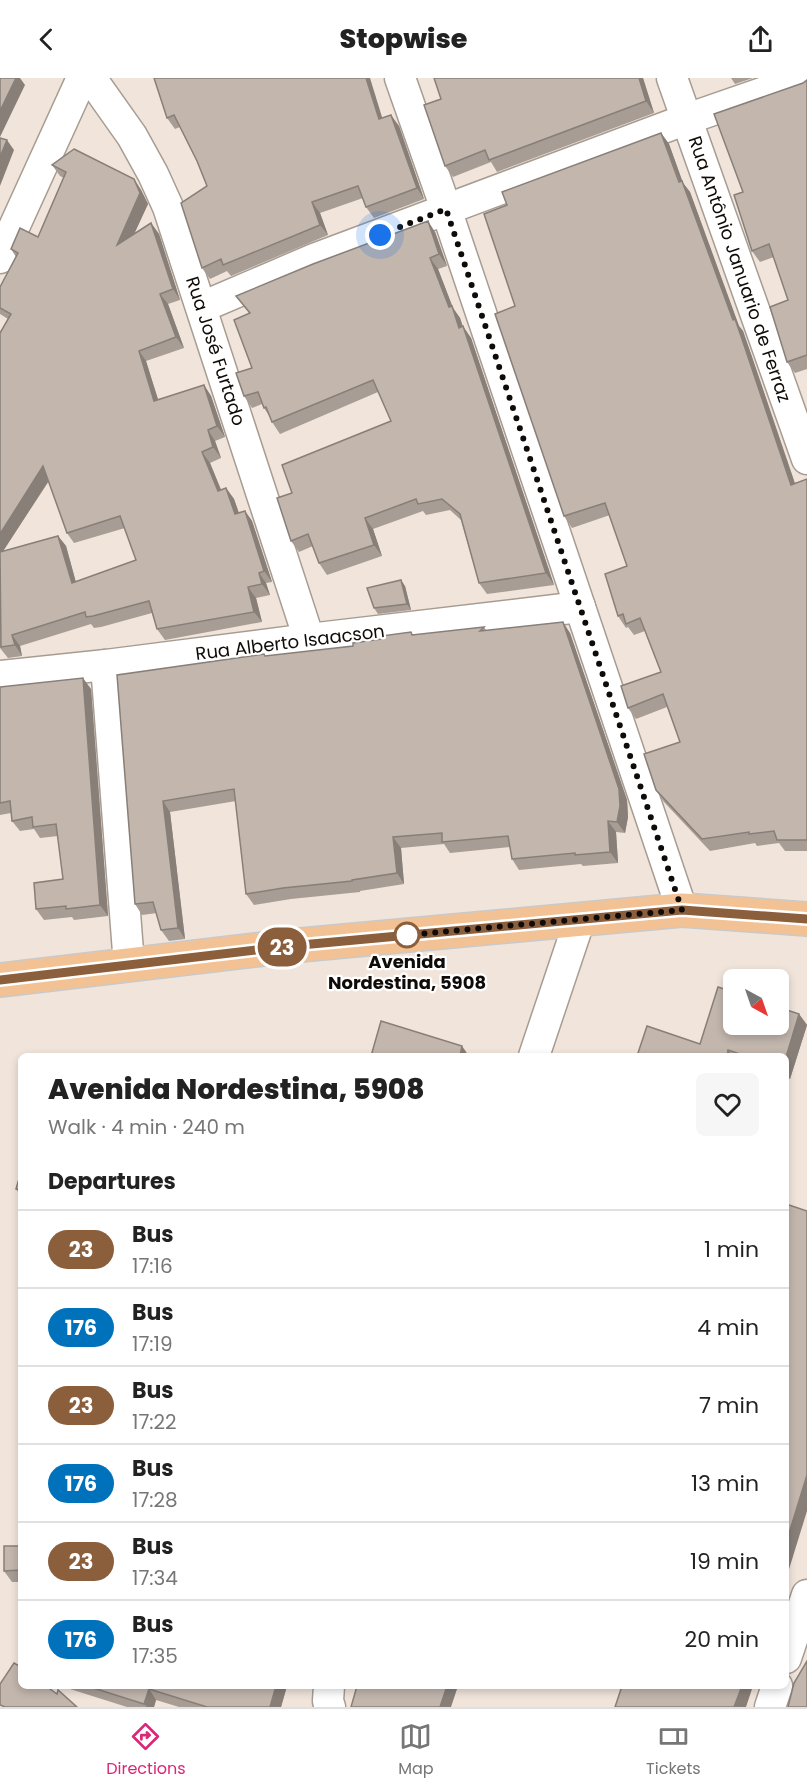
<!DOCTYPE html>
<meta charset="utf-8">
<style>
:root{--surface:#fff;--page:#f6f6f6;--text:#222;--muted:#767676;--line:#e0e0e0;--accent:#db2777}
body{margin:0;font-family:Poppins,sans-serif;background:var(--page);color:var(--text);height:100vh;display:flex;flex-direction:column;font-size:22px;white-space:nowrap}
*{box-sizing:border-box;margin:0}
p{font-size:20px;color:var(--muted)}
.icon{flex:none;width:33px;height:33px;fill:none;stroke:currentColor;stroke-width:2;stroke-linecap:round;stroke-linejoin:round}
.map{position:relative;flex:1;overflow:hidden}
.details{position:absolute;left:18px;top:975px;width:771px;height:636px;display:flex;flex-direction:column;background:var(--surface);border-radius:9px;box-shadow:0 3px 9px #0003}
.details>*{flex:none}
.badge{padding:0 12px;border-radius:20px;font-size:21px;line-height:39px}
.needle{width:39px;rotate:140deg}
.fabs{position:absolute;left:723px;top:891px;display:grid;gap:12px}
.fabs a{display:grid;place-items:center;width:66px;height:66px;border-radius:9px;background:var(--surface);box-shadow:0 3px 9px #0003;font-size:30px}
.you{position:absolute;width:30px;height:30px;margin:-15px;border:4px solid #fff;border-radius:50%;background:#1a73e8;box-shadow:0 0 0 9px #1a73e833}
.map>.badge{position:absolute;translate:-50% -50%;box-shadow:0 0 0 3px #fff}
h2{padding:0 30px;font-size:22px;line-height:54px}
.round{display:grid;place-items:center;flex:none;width:63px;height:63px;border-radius:9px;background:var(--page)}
.summary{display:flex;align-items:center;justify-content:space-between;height:102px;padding:0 30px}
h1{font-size:28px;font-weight:800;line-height:45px}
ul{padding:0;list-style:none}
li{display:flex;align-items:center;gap:18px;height:78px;padding:0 30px;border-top:2px solid var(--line)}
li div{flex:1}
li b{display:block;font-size:22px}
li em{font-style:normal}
li .badge{min-width:66px;font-weight:700;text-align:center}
header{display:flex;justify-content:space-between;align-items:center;height:78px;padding:0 30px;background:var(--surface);font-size:27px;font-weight:800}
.menu{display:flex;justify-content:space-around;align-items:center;height:84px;border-top:2px solid var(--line);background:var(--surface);font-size:16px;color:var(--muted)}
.menu a{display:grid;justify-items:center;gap:3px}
.menu .active{color:var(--accent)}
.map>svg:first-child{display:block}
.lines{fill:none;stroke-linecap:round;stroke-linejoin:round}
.minor-casing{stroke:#a79c92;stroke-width:33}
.major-casing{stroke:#cac9c9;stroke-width:36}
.minor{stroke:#fff;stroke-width:30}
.major{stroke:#f3c294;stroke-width:33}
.wall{fill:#a79d95;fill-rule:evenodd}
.shaded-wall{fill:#887f79}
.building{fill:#c2b6ad;stroke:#887f79;stroke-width:1.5}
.line-casing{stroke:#fff;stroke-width:14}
.line{stroke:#8b5e3c;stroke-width:9}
.walk{stroke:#0f0b08;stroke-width:6;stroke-dasharray:0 10.8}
.stop-dot{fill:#fff;stroke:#8b5e3c;stroke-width:3}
.labels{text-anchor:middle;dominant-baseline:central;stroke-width:4.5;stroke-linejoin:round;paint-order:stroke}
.street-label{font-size:18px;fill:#0f0b08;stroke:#fff}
.stop-label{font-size:18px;font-weight:bold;fill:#0f0b08;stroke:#fff}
</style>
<header><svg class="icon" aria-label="back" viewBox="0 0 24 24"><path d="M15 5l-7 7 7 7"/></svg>Stopwise<svg class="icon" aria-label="share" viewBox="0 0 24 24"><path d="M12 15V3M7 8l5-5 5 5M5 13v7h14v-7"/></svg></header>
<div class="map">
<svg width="807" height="1629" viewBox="0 0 807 1629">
<rect width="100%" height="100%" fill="#f1e5db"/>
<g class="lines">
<defs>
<g id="minor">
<path d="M91,0L132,58L153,96L168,129L309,561"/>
<path d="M400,0L446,131L682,832"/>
<path d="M672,0L807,381"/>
<path d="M0,180L82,0"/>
<path d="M202,229L314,181L687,41L805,0"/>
<path d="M106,587L129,887"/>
<path d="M0,598L106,587L309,561L580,529"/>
<path d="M534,978L580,841"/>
<path d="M786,1580L807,1517"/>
<path d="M329,1608L328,1623L330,1629"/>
<path d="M770,1629L777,1608"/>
</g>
<path id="major" d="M0,902L290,868L682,832L807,841"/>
</defs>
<use href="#minor" class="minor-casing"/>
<use href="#major" class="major-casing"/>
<use href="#minor" class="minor"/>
<use href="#major" class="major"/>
</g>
<g class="wall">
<path d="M154,0L383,40L399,48L424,121L374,140L366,129L363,120L320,135L328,157L231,198L227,193L210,201L202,190L207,108L197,83L180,49L175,51L167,40Z"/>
<path d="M434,0H643L654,35L497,94L491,84L453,99L445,88L441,21Z"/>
<path d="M731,0H753L735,6Z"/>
<path d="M807,2V291L795,295L787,284L788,222L774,179L760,184L752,173L743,114L803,5Z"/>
<path d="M661,55L669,66L683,105L690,114L739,248L743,253L751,276L795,405L807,401V773H785L779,765L757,768L755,765L710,773L664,724L656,712L680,664L667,629L636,641L628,630L661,594L645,553L634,557L628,549L626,550L618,538L627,488L610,437L572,450L564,438L515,228L507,127Z"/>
<path d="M52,87L134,101L141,112L148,126L134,156L151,145L159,156L180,222L168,226L184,270L146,283L158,322L204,307L211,318L225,359L215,363L221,380L210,385L221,412L226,410L234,421L239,435L245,433L252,443L272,504L266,505L270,517L256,520L262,544L165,562L157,551L152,535L101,549L94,550L91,546L20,568L22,578L8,580L0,570V255L8,241L0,236V209L16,179L11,171L38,159L64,100L60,98ZM49,403L67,455L74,465L125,450L136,482L76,504L66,468L58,458L3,473Z"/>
<path d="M435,154L447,188L438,191L453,230L460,240L463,249L471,260L554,507L487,516L479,505L461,442L450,432L426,437L423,433L373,451L382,478L327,497L319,485L313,468L299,474L291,463L292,415L391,343L378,314L280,356L272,344L270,339L264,330L262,326L252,330L244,318L252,290L249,235L236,218Z"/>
<path d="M405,508L411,532L378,536L374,530Z"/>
<path d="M484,549L486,552L570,555L627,722L628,739L625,755L616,754L618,785L583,788L581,786L519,792L512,781L510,769L450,775L444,766L401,770L404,806L360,813V814L291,821L254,827L246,816L236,723L170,734L185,861L169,863L161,852L157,835L142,837L135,826L117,597L353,568L411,554L413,557Z"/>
<path d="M0,609L91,611L108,838L74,842L72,839L44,842L36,831L63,801L58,758L40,760L34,751L20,753L12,743L11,735L0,737Z"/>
<path d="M718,909L734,914V946H778V929L799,936L807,947L790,1001L786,1000V978H637L647,948L700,966Z"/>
<path d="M21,1094V1118L16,1111Z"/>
<path d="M21,1468V1504H12L4,1493Z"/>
<path d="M67,1608H287L281,1629H179L156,1622L154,1629H127L70,1611Z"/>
</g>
<g class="shaded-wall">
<path d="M16,0H20L25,7L0,59V33Z"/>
<path d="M366,0H370L386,52L379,41Z"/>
<path d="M639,0H643L654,35L646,23Z"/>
<path d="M391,37L399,48L424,121L417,110Z"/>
<path d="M661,55L669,66L683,105L690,114L739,248L743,253L751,276L799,418L791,407L733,242Z"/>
<path d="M7,62L14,72L0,108V79Z"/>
<path d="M134,101L141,112L148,126L124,178L117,167Z"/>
<path d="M312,124L320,135L328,157L320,147Z"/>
<path d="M428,143L435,154L447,188L439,176Z"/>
<path d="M151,145L159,156L180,222L173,211Z"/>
<path d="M430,180L438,191L453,230L460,240L467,261L459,250L449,229Z"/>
<path d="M160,216L168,226L184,270L176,259Z"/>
<path d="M463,248L471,260L554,507L546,495Z"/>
<path d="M139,273L146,283L162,334L154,323Z"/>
<path d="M204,307L211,318L225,359L217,348Z"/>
<path d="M208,352L215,363L221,380L213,369Z"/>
<path d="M202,374L210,385L226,424L218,413Z"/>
<path d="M43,388L51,399L0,478V456Z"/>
<path d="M226,410L234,421L243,447L235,436Z"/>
<path d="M245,433L252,443L272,504L264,493Z"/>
<path d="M365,440L373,451L382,478L374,467Z"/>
<path d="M58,458L66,468L79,516L72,505Z"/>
<path d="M259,495L266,505L270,517L262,506Z"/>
<path d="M401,502L405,508L411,532L407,526Z"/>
<path d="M248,509L256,520L262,544L254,534Z"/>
<path d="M563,544L570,555L627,722L628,739L625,755L617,744Z"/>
<path d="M12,557L20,568L22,578L15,567Z"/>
<path d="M83,600L91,611L108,838L100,827Z"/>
<path d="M163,723L170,734L185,861L178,850Z"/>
<path d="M608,743L616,754L618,785L610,774Z"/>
<path d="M393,759L401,770L404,806L397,795Z"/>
<path d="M799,936L807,947L790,1001L786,995V979Z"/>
<path d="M462,968L469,978H460Z"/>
<path d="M728,972L732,978H727Z"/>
<path d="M807,1397V1433L786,1501V1465Z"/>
<path d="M276,1608H287L281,1629H270Z"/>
<path d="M447,1608H458L451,1629H440Z"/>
<path d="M742,1608H753L746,1629H734Z"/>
<path d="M149,1611L156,1622L154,1629H147L144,1626Z"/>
</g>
<g class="building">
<path d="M0,0H16L0,33Z"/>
<path d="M154,0H366L379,41L391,37L417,110L366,129L358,108L312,124L320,147L223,187L221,181L202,190L181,125L207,108L197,83L174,37L167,40Z"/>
<path d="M434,0H639L646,23L489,82L485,72L445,88L424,27L441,21Z"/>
<path d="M807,2V277L787,284L770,229L788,222L769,166L752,173L734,117L743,114L714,36L803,5Z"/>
<path d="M661,55L679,104L682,103L733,242L735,241L743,264L791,407L807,401V762H777L774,753L749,756V754L702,761L656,712L644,676L680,664L663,616L628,630L621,608L661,594L640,540L626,546L623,536L618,538L605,496L627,488L605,425L564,438L495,236L515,228L484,136L507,127L502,114Z"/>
<path d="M0,60L7,62L0,79Z"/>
<path d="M74,71L134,101L140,115L117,167L151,145L173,211L160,216L176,259L139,273L154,323L204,307L217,348L208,352L213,369L202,374L218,413L226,410L235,436L245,433L264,493L259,495L262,506L248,509L254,534L157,551L149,523L93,538L86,539L85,534L12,557L15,567L1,569L0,474L58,458L72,505L136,482L120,438L67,455L43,388L0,456V255L11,236L0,230V209L18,175L11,171L20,150L38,159L66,94L52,87Z"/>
<path d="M428,143L439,176L430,180L449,229L452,228L459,250L463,248L546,495L479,505L460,436L442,421L418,426L416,421L365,440L374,467L319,485L308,456L291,463L277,420L292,415L282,387L391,343L373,302L272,344L266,329L264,330L258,314L244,318L236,295L252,290L234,242L250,235L236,218L313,186Z"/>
<path d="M401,502L407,526L374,530L367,510Z"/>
<path d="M563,544L619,711L620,728L617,744L608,743L610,774L575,777V775L512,781L508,758L442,764V755L393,759L397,795L352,802V803L283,810L246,816L234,711L163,723L178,850L161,852L153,824L135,826L117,597L264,576L265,578L353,568V565L382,561L381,558L411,554L412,557L484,549L480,553Z"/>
<path d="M83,600L100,827L66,831V828L36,831L34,805L63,801L56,746L33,749L32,739L12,743L10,723L0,725V609Z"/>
<path d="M718,909L734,914V946H778V929L799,936L786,979V978H746L728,972L727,978H637L647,948L700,966Z"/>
<path d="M381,943L462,968L460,978H371Z"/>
<path d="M21,1094V1112L16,1111Z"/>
<path d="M786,1126L807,1133V1397L786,1465Z"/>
<path d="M4,1468H21V1492L4,1493Z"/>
<path d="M807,1583V1629H788L794,1605Z"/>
<path d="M14,1585L21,1589V1608H46L57,1616L58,1612L77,1629H5L0,1627V1606Z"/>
<path d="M87,1608H276L270,1629H207L149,1611L144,1626Z"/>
<path d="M357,1608H447L440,1629H351Z"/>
<path d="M622,1608H742L734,1629H615Z"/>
</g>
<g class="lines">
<defs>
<path id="line" d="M0,902L290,868L682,832L807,841"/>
</defs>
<use href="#line" class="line-casing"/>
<use href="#line" class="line"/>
<path class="walk" d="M380,157L446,131L682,832L407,857"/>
</g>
<circle class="stop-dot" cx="407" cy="857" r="12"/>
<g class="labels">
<g class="street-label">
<text transform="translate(740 191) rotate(71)">Rua Antônio Januario de Ferraz</text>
<text transform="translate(216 273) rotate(72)">Rua José Furtado</text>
<text transform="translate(290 564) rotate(-7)">Rua Alberto Isaacson</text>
</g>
<g class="stop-label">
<text x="407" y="883">Avenida<tspan x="407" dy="21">Nordestina, 5908</tspan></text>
</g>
</g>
</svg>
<div class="fabs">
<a><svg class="needle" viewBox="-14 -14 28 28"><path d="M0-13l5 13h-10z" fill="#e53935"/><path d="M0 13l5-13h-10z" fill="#767676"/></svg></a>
</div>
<div class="you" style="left:380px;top:157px"></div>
<b class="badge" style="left:282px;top:869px;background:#8b5e3c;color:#fff">23</b>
<section class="details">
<div class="summary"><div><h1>Avenida Nordestina, 5908</h1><p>Walk · 4 min · 240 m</p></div><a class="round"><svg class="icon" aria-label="heart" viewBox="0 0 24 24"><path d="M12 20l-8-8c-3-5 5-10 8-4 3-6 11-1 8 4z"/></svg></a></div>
<h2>Departures</h2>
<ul>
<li><span class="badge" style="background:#8b5e3c;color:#fff">23</span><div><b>Bus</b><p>17:16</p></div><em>1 min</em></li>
<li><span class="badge" style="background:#0072bc;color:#fff">176</span><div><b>Bus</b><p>17:19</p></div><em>4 min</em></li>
<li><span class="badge" style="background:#8b5e3c;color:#fff">23</span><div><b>Bus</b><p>17:22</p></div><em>7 min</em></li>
<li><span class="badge" style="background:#0072bc;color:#fff">176</span><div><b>Bus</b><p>17:28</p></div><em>13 min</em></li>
<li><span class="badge" style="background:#8b5e3c;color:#fff">23</span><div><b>Bus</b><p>17:34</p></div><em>19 min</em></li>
<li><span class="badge" style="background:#0072bc;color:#fff">176</span><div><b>Bus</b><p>17:35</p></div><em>20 min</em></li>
</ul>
</section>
</div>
<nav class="menu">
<a class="active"><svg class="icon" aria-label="directions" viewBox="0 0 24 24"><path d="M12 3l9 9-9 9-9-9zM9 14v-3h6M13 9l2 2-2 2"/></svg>Directions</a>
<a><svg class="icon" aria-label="map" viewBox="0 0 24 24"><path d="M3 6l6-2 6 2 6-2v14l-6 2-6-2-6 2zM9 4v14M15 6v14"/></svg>Map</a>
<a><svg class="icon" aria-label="tickets" viewBox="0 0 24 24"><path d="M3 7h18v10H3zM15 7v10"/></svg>Tickets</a>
</nav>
